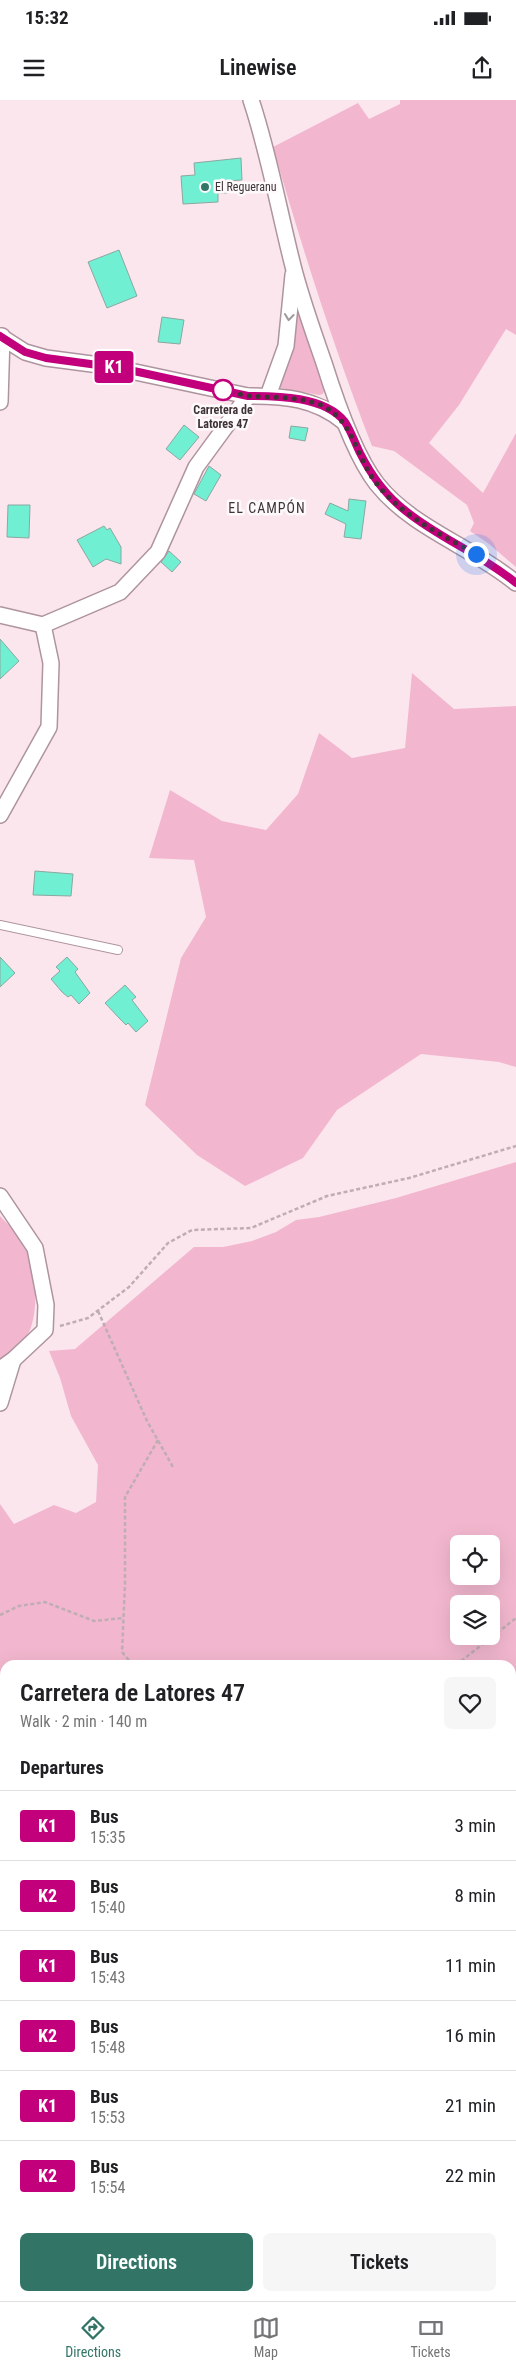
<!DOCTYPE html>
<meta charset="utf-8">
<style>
:root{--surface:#fff;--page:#f6f6f6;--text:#202124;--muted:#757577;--line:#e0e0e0;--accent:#327567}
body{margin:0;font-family:"Roboto Condensed",sans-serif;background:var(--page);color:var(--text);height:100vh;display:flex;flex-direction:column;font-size:19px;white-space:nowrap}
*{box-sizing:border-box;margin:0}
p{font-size:16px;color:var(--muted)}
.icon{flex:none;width:28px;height:28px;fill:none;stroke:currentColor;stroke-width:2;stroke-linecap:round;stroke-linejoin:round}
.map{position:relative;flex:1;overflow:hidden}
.side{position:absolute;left:0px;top:1560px;width:516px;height:641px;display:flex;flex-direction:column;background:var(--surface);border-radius:15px 15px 0 0;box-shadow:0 5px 20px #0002}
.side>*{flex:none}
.badge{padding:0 10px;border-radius:4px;font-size:18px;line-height:32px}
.buttons{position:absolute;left:450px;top:1435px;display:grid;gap:10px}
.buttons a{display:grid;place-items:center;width:50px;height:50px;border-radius:8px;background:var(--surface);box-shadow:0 5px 20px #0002;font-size:25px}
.you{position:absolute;width:25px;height:25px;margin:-12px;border:4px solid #fff;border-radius:50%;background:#1a73e8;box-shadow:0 0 0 8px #1a73e833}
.map>.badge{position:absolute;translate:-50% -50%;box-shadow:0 0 0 2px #fff}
h2{padding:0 20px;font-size:19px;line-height:45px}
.round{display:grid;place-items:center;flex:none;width:52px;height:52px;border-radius:8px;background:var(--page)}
.headline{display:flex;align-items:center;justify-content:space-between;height:85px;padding:0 20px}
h1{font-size:24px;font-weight:600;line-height:38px}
.primary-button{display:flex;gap:10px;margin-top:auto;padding:10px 20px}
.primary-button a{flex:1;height:58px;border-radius:8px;background:var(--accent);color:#fff;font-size:20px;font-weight:600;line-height:58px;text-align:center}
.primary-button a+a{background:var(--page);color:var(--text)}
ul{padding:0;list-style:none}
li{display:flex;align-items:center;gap:15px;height:70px;padding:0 20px;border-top:1px solid var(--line)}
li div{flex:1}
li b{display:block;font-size:19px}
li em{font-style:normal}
li .badge{min-width:55px;font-weight:700;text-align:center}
.status{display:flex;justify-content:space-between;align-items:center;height:35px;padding:0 25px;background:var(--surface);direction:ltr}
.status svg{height:14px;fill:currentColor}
header{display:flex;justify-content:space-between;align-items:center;height:65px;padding:0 20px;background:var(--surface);font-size:22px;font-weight:600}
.tabs{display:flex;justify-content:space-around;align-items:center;height:70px;border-top:1px solid var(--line);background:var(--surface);font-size:14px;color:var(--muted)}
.tabs a{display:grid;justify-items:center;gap:2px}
.tabs .active{color:var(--accent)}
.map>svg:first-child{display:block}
.green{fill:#f2b7ce;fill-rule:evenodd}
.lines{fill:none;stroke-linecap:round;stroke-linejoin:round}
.stream{stroke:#ee92b9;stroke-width:4.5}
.building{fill:#70efd3;stroke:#8ba7a0}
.service-casing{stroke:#ae949e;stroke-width:10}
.minor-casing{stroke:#ae949e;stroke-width:18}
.path{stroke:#bfadb3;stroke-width:2.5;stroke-dasharray:4 2.5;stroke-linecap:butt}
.service{stroke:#fff;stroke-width:8}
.minor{stroke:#fff;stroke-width:15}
.oneway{stroke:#9e999b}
.line-casing{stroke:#fff;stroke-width:11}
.line{stroke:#c2007b;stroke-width:8}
.walk{stroke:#3e3337;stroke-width:5;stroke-dasharray:0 9}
.poi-dot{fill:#327567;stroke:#fef9fb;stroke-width:2}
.stop-dot{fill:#fff;stroke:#c2007b;stroke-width:2.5}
.labels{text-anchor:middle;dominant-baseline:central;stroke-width:5;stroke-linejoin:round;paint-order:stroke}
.poi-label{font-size:12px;fill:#3e3337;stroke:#fef9fb;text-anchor:start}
.stop-label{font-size:12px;font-weight:bold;fill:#3e3337;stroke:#fef9fb}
.neighbourhood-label{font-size:14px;letter-spacing:1px;fill:#3e3337;stroke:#fef9fb}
</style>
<div class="status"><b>15:32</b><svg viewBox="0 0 49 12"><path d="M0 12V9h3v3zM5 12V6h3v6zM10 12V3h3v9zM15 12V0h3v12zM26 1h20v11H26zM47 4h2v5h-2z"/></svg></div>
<header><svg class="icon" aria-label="menu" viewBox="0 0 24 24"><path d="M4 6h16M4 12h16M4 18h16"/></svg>Linewise<svg class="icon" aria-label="share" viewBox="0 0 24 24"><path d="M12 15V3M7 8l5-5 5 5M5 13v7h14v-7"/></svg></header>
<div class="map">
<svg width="516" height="2201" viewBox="0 0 516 2201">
<rect width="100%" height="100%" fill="#fce6ee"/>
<g class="green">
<path d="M400,0H516V235L506,229L459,305L429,343L483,393L516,333V467L489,444L470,431L474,423L467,405L394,351L372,346C334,248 302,148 273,47L358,3L369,19L400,4Z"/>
<path d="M296,209L299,210L324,291L323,294L319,295L281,288L278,282Z"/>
<path d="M412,573L454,609L516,606V967L499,962L421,954L337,1010L303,1058L245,1086L197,1055L145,1005L181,858L206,817L194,760L149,758L170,690L222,721L266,730L298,694L319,633L352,658L405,648Z"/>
<path d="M516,1062V2201H0V1404L14,1424L54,1405L76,1413L96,1402L98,1365L71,1316L60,1278L49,1251L75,1249L194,1147H223L252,1141L276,1132L296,1120L319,1117L396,1098ZM459,1444H491V1476H459ZM459,1504H491V1536H459ZM5,1565H511V2196H5Z"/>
<path d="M0,1116C8,1125 21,1135 26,1146C36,1168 39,1208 30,1230C24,1243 10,1253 0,1261Z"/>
</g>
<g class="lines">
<g class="stream">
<path d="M511,1773L516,1770"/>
<path d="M0,2031L5,2028"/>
</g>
</g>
<g class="building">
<path d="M241,58L242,80L228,81V93H218V102L183,104L181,76L195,75L194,63Z"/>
<path d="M119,150L137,196L107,208L88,162Z"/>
<path d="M162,217L184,220L180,244L158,242Z"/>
<path d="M184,325L199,337L180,360L166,349Z"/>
<path d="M291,326L308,328L305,341L289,338Z"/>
<path d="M209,366L221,375L206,401L194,394Z"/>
<path d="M349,399L366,401L361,439L344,437L346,424L325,414L330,403L348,411Z"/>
<path d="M8,405H30L29,438L7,437Z"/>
<path d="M104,426L107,430L110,428L121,447V464L106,459L93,467L77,440Z"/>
<path d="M169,451L181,462L172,472L161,462Z"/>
<path d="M0,539L19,561L0,579Z"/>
<path d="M35,771L73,774L71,796L33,795Z"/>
<path d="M0,857L15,873L0,887Z"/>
<path d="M67,857L78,869L75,872L90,893L79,904L71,895L68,897L62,892L51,879L60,871L56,867Z"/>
<path d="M125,885L136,897L132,900L148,921L136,932L128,923L126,925L120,919L105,903Z"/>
</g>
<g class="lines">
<defs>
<path id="service" d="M0,825L118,850"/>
<g id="minor">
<path d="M251,0C269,54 279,111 293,166C301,198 313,231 324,263C335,298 355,356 377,384C413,429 473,447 516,483"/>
<path d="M0,236L25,252L46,258L107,266L248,296C285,296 315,298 344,322"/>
<path d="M268,296L286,246L293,175"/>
<path d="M0,302L2,236"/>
<path d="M0,515L43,525L120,492L158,452L196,367L248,296"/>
<path d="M0,715L49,627L51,563L43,525"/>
<path d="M0,1096L35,1148L46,1205L45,1230L13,1260L0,1269"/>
<path d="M0,1303L13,1260"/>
</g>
</defs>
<use href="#service" class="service-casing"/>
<use href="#minor" class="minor-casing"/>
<g class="path">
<path d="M98,1211L147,1321L173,1367"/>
<path d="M60,1226L88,1218L129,1187L168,1143L192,1130L251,1128L327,1096L409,1078L516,1046"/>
<path d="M0,1515L19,1506L45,1502L94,1521L123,1518"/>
<path d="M133,1565L122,1552L125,1484V1397L158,1340"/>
<path d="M456,1565L516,1518"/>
</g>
<use href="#service" class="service"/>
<use href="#minor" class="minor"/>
</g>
<defs><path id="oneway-chevron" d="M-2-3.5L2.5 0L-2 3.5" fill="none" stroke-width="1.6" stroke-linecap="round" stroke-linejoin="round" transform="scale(1.25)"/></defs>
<use class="oneway" href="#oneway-chevron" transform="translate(289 217) rotate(96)"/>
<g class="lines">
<defs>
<path id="line" d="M0,236L25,252L46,258L120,268L248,296C277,296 325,296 345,322C351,331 355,343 360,353C372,377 386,396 407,412C441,439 482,455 516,483"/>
</defs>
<use href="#line" class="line-casing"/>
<use href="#line" class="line"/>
<path class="walk" d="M223,290C232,291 240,295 249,296C272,298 299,296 321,305C354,320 356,358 377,384C402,416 442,435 476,454"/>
</g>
<circle class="poi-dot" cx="205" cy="87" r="5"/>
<circle class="stop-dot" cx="223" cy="290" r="10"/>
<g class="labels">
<g class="poi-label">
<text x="215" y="87">El Regueranu</text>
</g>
<g class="stop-label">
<text x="223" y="310">Carretera de<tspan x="223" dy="14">Latores 47</tspan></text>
</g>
<g class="neighbourhood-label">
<text x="267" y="408">EL CAMPÓN</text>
</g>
</g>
</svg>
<div class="buttons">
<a><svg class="icon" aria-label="locate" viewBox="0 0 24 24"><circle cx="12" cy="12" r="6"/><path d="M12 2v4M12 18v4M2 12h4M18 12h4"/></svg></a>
<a><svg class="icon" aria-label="layers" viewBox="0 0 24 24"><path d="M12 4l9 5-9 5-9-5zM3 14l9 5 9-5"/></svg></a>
</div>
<div class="you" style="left:476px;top:454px"></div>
<b class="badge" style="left:114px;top:267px;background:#c2007b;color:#fff">K1</b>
<section class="side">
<div class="headline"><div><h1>Carretera de Latores 47</h1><p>Walk · 2 min · 140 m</p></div><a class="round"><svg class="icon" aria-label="heart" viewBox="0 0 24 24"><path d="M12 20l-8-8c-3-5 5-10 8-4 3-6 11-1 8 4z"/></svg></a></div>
<h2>Departures</h2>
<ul>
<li><span class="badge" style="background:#c2007b;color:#fff">K1</span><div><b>Bus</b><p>15:35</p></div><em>3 min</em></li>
<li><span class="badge" style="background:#c2007b;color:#fff">K2</span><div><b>Bus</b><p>15:40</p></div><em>8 min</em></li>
<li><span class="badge" style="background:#c2007b;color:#fff">K1</span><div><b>Bus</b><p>15:43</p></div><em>11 min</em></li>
<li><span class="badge" style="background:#c2007b;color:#fff">K2</span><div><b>Bus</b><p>15:48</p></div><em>16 min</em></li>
<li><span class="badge" style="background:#c2007b;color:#fff">K1</span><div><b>Bus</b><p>15:53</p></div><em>21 min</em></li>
<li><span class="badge" style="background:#c2007b;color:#fff">K2</span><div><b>Bus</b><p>15:54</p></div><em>22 min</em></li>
</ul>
<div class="primary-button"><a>Directions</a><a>Tickets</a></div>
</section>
</div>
<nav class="tabs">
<a class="active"><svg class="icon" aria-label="directions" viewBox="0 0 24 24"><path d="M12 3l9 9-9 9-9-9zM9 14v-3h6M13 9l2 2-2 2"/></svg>Directions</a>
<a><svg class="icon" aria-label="map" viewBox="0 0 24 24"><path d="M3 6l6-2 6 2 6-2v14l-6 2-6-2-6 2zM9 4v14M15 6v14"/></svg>Map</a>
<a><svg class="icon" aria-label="tickets" viewBox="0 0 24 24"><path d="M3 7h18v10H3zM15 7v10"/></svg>Tickets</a>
</nav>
